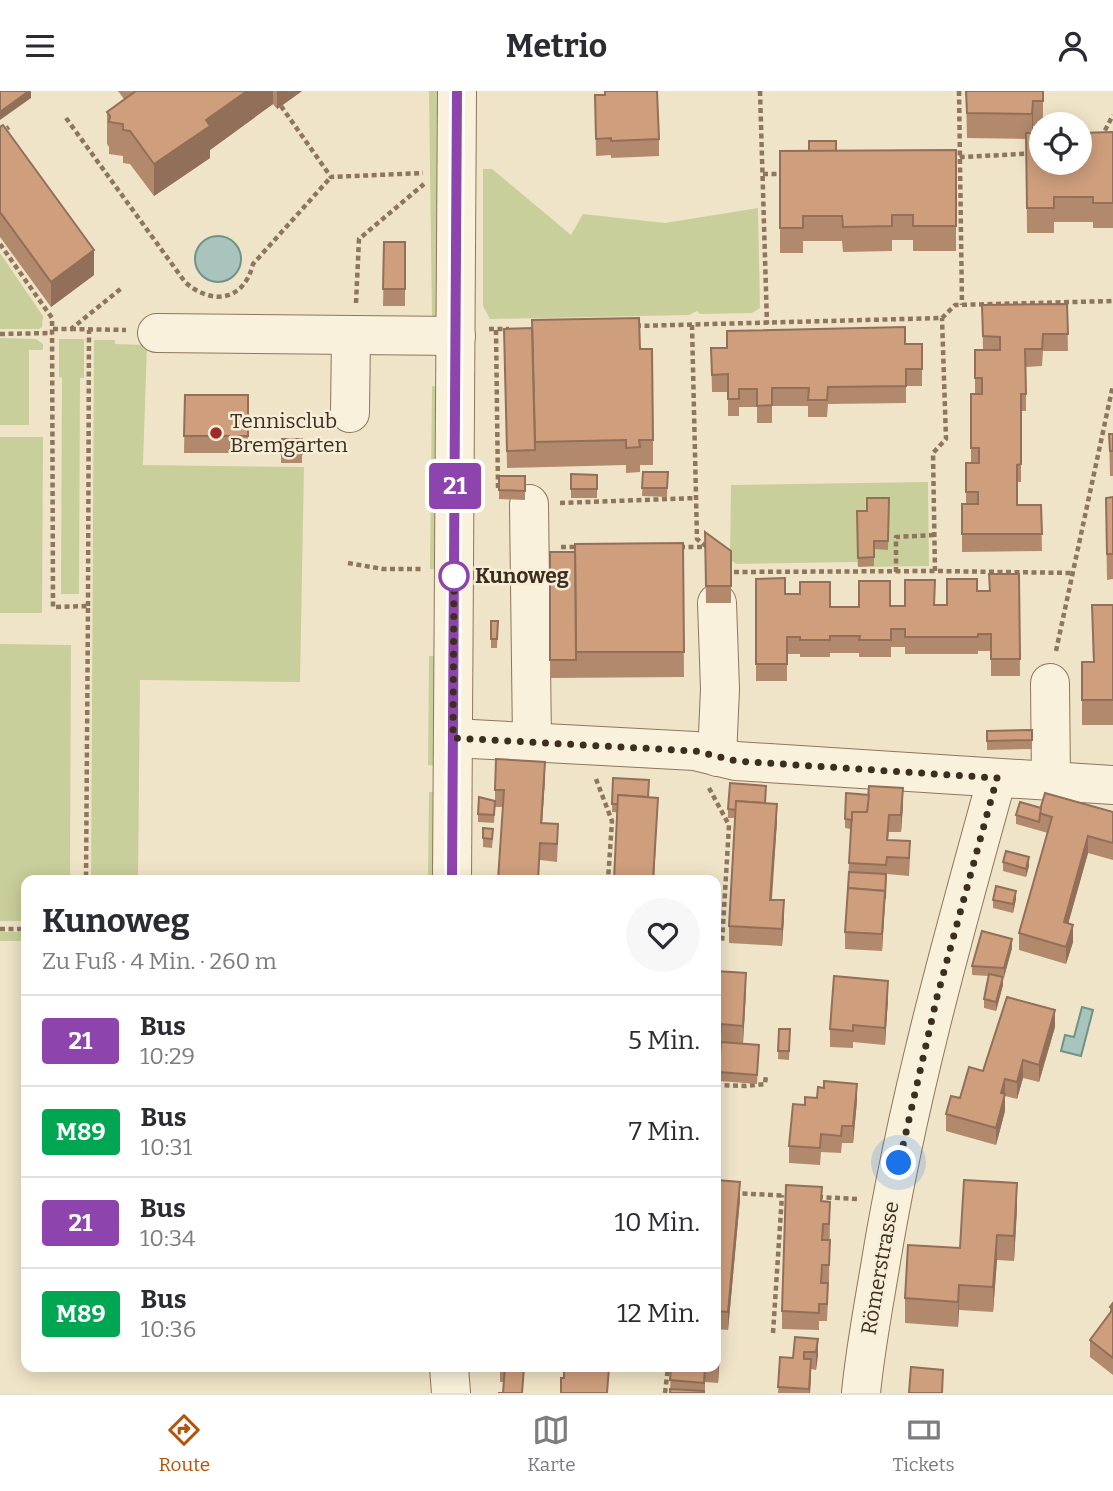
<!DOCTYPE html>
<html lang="de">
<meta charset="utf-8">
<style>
:root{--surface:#fff;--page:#f7f7f7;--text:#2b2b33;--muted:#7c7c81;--line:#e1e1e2;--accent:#b45309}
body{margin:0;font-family:Bitter,serif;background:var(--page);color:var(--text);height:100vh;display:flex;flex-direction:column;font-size:26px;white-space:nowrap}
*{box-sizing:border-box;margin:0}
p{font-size:23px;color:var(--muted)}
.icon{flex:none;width:38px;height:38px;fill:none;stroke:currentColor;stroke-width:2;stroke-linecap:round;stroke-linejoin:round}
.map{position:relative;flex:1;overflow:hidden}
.side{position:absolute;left:21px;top:784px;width:700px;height:497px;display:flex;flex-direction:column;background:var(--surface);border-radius:14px;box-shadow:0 4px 18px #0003}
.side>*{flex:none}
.badge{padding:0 14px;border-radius:5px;font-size:24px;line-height:46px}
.controls{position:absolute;left:1029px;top:21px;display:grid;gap:14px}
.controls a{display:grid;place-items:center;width:63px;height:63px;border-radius:50%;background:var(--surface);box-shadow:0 4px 18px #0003;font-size:35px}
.you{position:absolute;width:35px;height:35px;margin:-18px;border:5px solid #fff;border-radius:50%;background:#1a73e8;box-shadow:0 0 0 10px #1a73e833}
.map>.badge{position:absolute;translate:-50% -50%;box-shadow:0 0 0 4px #fff}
.round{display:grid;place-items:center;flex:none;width:74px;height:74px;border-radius:37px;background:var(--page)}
.head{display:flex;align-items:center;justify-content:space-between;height:119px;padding:0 21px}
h1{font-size:33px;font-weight:700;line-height:52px}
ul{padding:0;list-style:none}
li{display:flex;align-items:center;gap:21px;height:91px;padding:0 21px;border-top:2px solid var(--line)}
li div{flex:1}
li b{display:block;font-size:26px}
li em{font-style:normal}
li .badge{min-width:77px;font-weight:700;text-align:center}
header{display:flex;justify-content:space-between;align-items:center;height:91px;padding:0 21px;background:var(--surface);font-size:32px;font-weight:700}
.dock{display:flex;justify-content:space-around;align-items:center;height:98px;border-top:2px solid var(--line);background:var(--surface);font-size:19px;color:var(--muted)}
.dock a{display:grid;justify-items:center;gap:4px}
.dock .active{color:var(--accent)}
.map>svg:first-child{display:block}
.green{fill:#c9cf9b}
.water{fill:#a9c4bc;stroke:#6f938a;stroke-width:2}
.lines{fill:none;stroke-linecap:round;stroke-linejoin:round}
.minor-casing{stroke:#8d765c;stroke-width:40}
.path{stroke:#8d765c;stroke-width:4.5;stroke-dasharray:5 3.5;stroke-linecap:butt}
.minor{stroke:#faf1dc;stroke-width:38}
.wall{fill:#b2896c}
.shaded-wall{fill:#916f58}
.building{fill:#cf9f7d;stroke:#916f58;stroke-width:2}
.line-casing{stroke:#fff;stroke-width:16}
.line{stroke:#8e44ad;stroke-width:10}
.walk{stroke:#3d2e20;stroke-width:7;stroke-dasharray:0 12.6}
.poi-dot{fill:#9e2a2b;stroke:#f7eed8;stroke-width:2.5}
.stop-dot{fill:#fff;stroke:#8e44ad;stroke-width:3.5}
.labels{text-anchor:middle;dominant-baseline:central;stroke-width:5;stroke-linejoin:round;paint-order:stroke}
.poi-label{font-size:21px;fill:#3d2e20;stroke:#f7eed8;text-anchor:start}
.stop-label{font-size:21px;font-weight:bold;fill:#3d2e20;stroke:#f7eed8;text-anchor:start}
.street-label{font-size:21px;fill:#3d2e20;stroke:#f7eed8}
</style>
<header><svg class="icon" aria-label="menu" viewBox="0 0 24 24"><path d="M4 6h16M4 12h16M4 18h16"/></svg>Metrio<svg class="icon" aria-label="person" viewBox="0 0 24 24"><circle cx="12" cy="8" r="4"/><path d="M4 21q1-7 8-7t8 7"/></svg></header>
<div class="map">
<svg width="1113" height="1302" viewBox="0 0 1113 1302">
<rect width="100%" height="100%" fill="#f0e4c8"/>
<g class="green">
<path d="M429,0H444V228H432Z"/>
<path d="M483,78H492L571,144L583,123L665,132L758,117L760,217L752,222L700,223L697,220L689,224L490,228L483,215Z"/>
<path d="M0,162L43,225L42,236L39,238H0Z"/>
<path d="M0,247L36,248L43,253V259H29V334H0Z"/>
<path d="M59,248H84V287H80L79,503H61L62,287L59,286Z"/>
<path d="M94,249H115V253L147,254L143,374L304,376L300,591L140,589L138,789H91Z"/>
<path d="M432,295L442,296L441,479L430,478Z"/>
<path d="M0,346H43L42,522H0Z"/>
<path d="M928,391L929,475L858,476L857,471L736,473L730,468L731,394Z"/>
<path d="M0,553L71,554L70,789H26V830H0Z"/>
<path d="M429,565H440V675L428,674Z"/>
<path d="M429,701H439L438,789H428Z"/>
<rect x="0" y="841" width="26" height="9"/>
</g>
<g class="water">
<circle cx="218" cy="168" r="23"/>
<path d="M1082,916L1093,919L1081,965L1061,960L1065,944L1074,946Z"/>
</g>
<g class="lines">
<defs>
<g id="minor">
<path d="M157,242L456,245"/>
<path d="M350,322L351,244"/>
<path d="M529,413L532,651"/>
<path d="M1050,592L1051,690"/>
<path d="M453,647L695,660L736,670L1113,694"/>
<path d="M717,666L720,598L717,512"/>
<path d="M452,789L457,0"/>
<path d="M449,1276L451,1302"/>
<path d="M861,1302C865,1260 873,1218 880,1176C907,1010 952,849 997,687"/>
</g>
</defs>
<use href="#minor" class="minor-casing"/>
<g class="path">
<path d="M760,0L767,233"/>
<path d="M959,0L962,214"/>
<path d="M281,15L331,86L423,82"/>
<path d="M66,27L185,191C212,215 244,210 253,173L331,86"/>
<path d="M0,42L9,36"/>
<path d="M1101,47L1113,24"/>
<path d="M952,70L962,66L1041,62"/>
<path d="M763,83H784"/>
<path d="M0,153L52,227L53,516L88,515L86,789"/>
<path d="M356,212L359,148L424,93"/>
<path d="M692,234L697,448L707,456"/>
<path d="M636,235L942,227L955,214L1113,210"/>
<path d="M53,238H71L123,196"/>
<path d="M71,238L126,239"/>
<path d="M489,238H509"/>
<path d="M496,239L498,397"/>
<path d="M0,243L52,242"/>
<path d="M560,412L696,407"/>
<path d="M561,456H580"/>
<path d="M680,456H706"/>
<path d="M348,472L383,478H423"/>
<path d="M935,480L933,362L946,348L942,227"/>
<path d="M734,481L935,480L1071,482"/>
<path d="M896,481V446L934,444"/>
<path d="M88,515L89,239"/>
<path d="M1056,560L1113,294"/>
<path d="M596,688L612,730L608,789"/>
<path d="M709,697L729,734L722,852"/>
<path d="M0,838H26"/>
<path d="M716,994L746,995L765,993L766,984"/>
<path d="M734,1102L792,1105"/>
<path d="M818,1106L858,1108"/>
<path d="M773,1242L782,1104"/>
<path d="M665,1302L668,1276"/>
</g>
<use href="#minor" class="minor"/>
</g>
<g class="wall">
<path d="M118,0H302L277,18L273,13L210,59V67L154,105L130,73L123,72V65L109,63V56L107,53V21L124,8Z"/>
<path d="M966,0H1043V33H1041V35H1033L1032,42L1113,41V137H1093V131H1054V142H1027L1026,48L967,47Z"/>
<path d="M595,4L659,48V65L611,67V64L596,65Z"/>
<path d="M0,36L94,184L51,216L0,146Z"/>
<path d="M956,59V160H913V149H892V160L843,161L842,150H803V162H780V60Z"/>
<path d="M384,151H405V215H383Z"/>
<path d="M1067,213L1068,260H1043L1042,275L1026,276V320H1021V391H1017V414H1041L1042,460L962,461V413H966V372H971V303H975V259H983L982,214Z"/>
<path d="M504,238L640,258L653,349V374H640V381L626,382V374L507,377Z"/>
<path d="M922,253V295H906V312L828,313L827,326H808V315H772V332H757V316H739V325H728V301H712L711,257Z"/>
<path d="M185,304H248V362H184Z"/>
<path d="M1109,343H1113V385H1110Z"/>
<path d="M302,348V372H281V363Z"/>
<path d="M643,381H668L667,406L642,405Z"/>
<path d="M571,383L597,384V407H571Z"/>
<path d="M499,385H525V409L499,408Z"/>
<path d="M1113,406V488L1107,489L1106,432Z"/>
<path d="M889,407L888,459L874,458V475L858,476L857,420H867Z"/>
<path d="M683,452L684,586L550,587V461H575Z"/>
<path d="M705,458L731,460V512H706Z"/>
<path d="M1019,483L1020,585H991V560H978V563H905V556H891V566H859V562H830V566H800V563H787V590H756V488L785,503L830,516L890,515L947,514L977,500H989Z"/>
<path d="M1092,514H1113V634H1082V571H1093Z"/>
<path d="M491,530H498L497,557H491Z"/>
<path d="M1032,639V658L987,659V640Z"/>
<path d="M613,687L649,706L658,724L612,721Z"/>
<path d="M545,688L542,732L558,750L557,771L540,769L503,716H495L494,732L478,731V723L495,710V699Z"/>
<path d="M765,712L777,730L772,809L784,826L782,855L729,852V835L735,727H728V718Z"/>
<path d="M903,714L901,741H889L888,749L910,767L909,785L887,783L882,860L845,858V841L851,738L845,737V728Z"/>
<path d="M1041,717L1113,721V769L1088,762L1068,832L1073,851L1066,873L1019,859V842L1048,742L1016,733V724Z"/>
<path d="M483,737L493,746L492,757L483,756Z"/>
<path d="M1003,771L1029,775L1026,786L1003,780Z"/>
<path d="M1016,808L1013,822L993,817V809Z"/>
<path d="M1012,857L1004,886H1003V894L996,920L984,917V908L989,885L972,884V875Z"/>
<path d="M716,880L746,899L743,952L721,951L759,954L757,993L719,990L720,965L716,964Z"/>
<path d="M888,907L885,954L853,951V957L830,956V938Z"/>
<path d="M1055,936L1039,991L1023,987L1017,1008L1005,1005V1020L996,1054L946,1040V1023L960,1007L983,980Z"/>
<path d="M779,938L790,947L789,969L778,968Z"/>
<path d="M857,1010L853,1052H842L841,1062L821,1061L820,1074L789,1072V1055L805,1014Z"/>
<path d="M716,1089L740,1108L728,1239L716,1238Z"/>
<path d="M822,1110L830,1128L829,1191H822L828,1209L827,1230H819V1239L782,1238V1220Z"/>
<path d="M1017,1117L1014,1170L997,1169L993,1221L959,1219L958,1236L905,1232V1207L960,1157Z"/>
<path d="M1113,1212V1284L1090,1266V1249L1110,1223V1216Z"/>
<path d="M716,1245L720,1262L718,1292L705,1291V1302H670L671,1276H716Z"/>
<path d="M818,1248L816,1279L811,1278L810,1302H778L780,1266L793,1267Z"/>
<path d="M500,1276H525L503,1302L504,1291H500Z"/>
</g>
<g class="shaded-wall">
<path d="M29,0H31V7L0,29V21Z"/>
<path d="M247,0H273V13L210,59V67L154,105V73L206,29Z"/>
<path d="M277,0H302L277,18Z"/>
<path d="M1033,10V35L1032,48V23Z"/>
<path d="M94,159V184L51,216V191Z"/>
<path d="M545,671V688L541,749V732Z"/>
<path d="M903,697V714L901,741V724Z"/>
<path d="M658,707L654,789H653Z"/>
<path d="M777,713V730L770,826V809Z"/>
<path d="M1088,745V762L1064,848V831Z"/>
<path d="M1029,766V775L1026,786V778Z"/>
<path d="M886,783V792L882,860V843Z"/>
<path d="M1016,800V808L1013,822V813Z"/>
<path d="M784,809V826L782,855V838Z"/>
<path d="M1073,834V851L1066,873V856Z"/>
<path d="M1012,848V857L1004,886V877Z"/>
<path d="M746,882V899L743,952V935Z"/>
<path d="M1003,886V894L996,920V911Z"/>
<path d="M888,890V907L885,954V937Z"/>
<path d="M1055,919V936L1039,991V974Z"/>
<path d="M1023,969V987L1017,1008V991Z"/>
<path d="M1005,988V1020L996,1054V1037L1001,1002Z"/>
<path d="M857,993V1010L853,1052V1035Z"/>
<path d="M740,1091V1108L728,1239V1221Z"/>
<path d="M1017,1092V1117L1014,1170V1145Z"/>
<path d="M997,1144V1169L993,1221V1196Z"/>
<path d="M959,1194V1219L958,1236V1211Z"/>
<path d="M720,1245V1262L718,1292V1275Z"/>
<path d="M818,1248V1265L816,1279V1261Z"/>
<path d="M811,1268V1286L810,1302H809Z"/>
</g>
<g class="building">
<path d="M0,0H29L0,21Z"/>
<path d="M136,0H247L206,29L210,35L154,73L130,40L123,39V33L109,31L110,25L107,21Z"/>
<path d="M605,0H657L659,48L611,50V47L596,48L595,4H605Z"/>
<path d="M966,0H1043V10H1033L1032,23L967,22Z"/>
<path d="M1054,32H1081V42H1080V33H1054Z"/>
<path d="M3,34L94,159L51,191L0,121V36Z"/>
<path d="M1113,41V112H1093V106H1054V117H1027L1026,42H1041V72H1080V42Z"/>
<rect x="809" y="50" width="27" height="10"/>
<path d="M956,59V135H913V124H892V135L843,136L842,125H803V137H780V60Z"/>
<path d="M384,151H405V198H383Z"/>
<path d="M1067,213L1068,243H1043L1042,258H1025L1026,303H1021V373L1017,374V414H1041L1042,443H962V413H978V401H966V372H979V357H971V303H982V287H975V259H1000V246L983,245L982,214Z"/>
<path d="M639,227L640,258H652L653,349H639L640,356L626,357V349L535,351L532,229Z"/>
<path d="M905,236V253H922V278H906V295L828,296L827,309H808L809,297H772V314L757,315V298H739V308H728V283L712,284L711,257H727V240Z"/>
<path d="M532,237L535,359L507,360L504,238Z"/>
<path d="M185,304H248V345H184Z"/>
<path d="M1109,343H1113V360H1110Z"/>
<path d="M282,348H302V363H281Z"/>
<path d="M643,381H668L667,397H642Z"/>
<path d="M571,383L597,384V398H571Z"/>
<path d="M499,385H525V400L499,399Z"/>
<path d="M1113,406V463H1107L1106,407Z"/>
<path d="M867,407H889L888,450H874V466L858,467L857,420H867Z"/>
<path d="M705,441L731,460V495H706Z"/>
<path d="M683,452L684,561H576L575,453Z"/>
<path d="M550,461H575L576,569H550Z"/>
<path d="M989,483H1019L1020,568H991V543H978V546H905V538H891V549H859L860,545H830V549H800V546H787V573H756V488L785,487V503H800V491H830V516H859V490H890V515H905V489H935L934,514H947V488H977V500H990Z"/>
<path d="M1092,514H1113V609H1082V571H1094Z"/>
<path d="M491,530H498L497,548H491Z"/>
<path d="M1032,639V649L987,650V640Z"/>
<path d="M496,668L545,671L541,732L558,733L557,753L540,752L538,789H498L504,699H495Z"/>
<path d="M613,687L649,689L648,706L618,704V713H612Z"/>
<path d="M730,692L766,695L765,712L736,710V719L728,718Z"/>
<path d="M869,695L903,697L901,724H889L887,749L910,750L909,767L887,766L886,774L849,772L852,721H867Z"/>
<path d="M846,702L869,704L867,721H852V729L845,728Z"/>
<path d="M1045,702L1113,721V752L1088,745L1064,831L1073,834L1066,856L1019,842L1052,726L1039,722Z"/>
<path d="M618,704L658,707L653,789H614Z"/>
<path d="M479,706L495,710L494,724L478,723Z"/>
<path d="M736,710L777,713L770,809H784L782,838L729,835Z"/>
<path d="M1020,711L1041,717L1039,731L1016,724Z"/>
<path d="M483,737L493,738L492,748L483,747Z"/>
<path d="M1006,760L1029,766L1026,778L1003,771Z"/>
<path d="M849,781L886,783L885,808V800L848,797Z"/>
<path d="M996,795L1016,800L1013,813L993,809Z"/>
<path d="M848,797L885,800L882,843L845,841Z"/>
<path d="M982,840L1012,848L1004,877L972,875Z"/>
<path d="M716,880L746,882L743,935L721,933L720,948L716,947Z"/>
<path d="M989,883L1003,886L996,911L984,908Z"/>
<path d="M834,885L888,890L885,937L853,934V940L830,938Z"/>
<path d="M1007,906L1055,919L1039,974L1023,969L1017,991L1005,988L1001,1002L1005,1003L996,1037L946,1023L951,1005L960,1007L969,976L983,980Z"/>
<path d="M779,938H790L789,960H778Z"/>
<path d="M721,951L759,954L757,984L719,981Z"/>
<path d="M824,990L857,993L853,1035H842L841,1045L821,1043L820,1057L789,1055L793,1013L805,1014V1006L817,1007L818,996L824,997Z"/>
<path d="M716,1089L740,1091L728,1221L716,1220Z"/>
<path d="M964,1089L1017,1092L1014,1145L997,1144L993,1196L959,1194L958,1211L905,1207L908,1154L960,1157Z"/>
<path d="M786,1094L822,1096L821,1110L830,1111L829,1133H823L822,1149H830L829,1174H822L821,1192H828L827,1213H819V1222L782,1220Z"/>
<path d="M1113,1212V1267L1090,1249L1113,1218L1110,1216Z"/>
<path d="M716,1245H720L718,1275H716Z"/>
<path d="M795,1246L818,1248L816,1261H804V1268H811L809,1298L778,1296L780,1266L793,1267Z"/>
<path d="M505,1276H524L522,1302H498H503Z"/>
<path d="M564,1276H609L607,1302H561V1287H564Z"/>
<path d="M671,1276H705L704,1292L670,1289Z"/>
<path d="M911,1276L943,1279L942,1302H909Z"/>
<path d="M670,1298L704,1300V1302H670Z"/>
</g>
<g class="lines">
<defs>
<path id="line" d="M452,789L457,0"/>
</defs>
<use href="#line" class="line-casing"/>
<use href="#line" class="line"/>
<path class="walk" d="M454,485V480L453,647L695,660L736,670L997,687L937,906L899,1072"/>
</g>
<circle class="poi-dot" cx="216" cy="342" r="7"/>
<circle class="stop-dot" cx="454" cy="485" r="14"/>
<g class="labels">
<g class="poi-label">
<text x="230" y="330">Tennisclub<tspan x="230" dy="24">Bremgarten</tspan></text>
</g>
<g class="stop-label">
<text x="475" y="485">Kunoweg</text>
</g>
<g class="street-label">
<text transform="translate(880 1177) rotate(-80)">Römerstrasse</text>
</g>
</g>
</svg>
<div class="controls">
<a><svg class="icon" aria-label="locate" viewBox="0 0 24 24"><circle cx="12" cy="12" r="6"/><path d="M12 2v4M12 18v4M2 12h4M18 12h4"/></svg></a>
</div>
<div class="you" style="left:899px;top:1072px"></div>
<b class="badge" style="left:455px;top:395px;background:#8e44ad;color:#fff">21</b>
<section class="side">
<div class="head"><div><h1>Kunoweg</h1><p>Zu Fuß · 4 Min. · 260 m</p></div><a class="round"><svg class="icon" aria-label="heart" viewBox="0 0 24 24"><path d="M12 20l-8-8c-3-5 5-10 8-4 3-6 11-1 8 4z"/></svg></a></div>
<ul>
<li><span class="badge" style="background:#8e44ad;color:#fff">21</span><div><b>Bus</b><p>10:29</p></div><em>5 Min.</em></li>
<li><span class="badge" style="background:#00a651;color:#fff">M89</span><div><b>Bus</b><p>10:31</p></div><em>7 Min.</em></li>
<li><span class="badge" style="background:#8e44ad;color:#fff">21</span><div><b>Bus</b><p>10:34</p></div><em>10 Min.</em></li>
<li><span class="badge" style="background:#00a651;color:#fff">M89</span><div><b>Bus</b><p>10:36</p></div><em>12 Min.</em></li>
</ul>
</section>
</div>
<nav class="dock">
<a class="active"><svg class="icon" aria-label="directions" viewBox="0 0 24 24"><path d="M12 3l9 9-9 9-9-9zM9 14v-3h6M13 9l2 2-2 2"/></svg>Route</a>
<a><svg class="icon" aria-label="map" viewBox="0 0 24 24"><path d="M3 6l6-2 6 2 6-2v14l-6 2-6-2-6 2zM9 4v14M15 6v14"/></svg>Karte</a>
<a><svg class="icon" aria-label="tickets" viewBox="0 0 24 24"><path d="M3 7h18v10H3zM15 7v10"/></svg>Tickets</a>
</nav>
